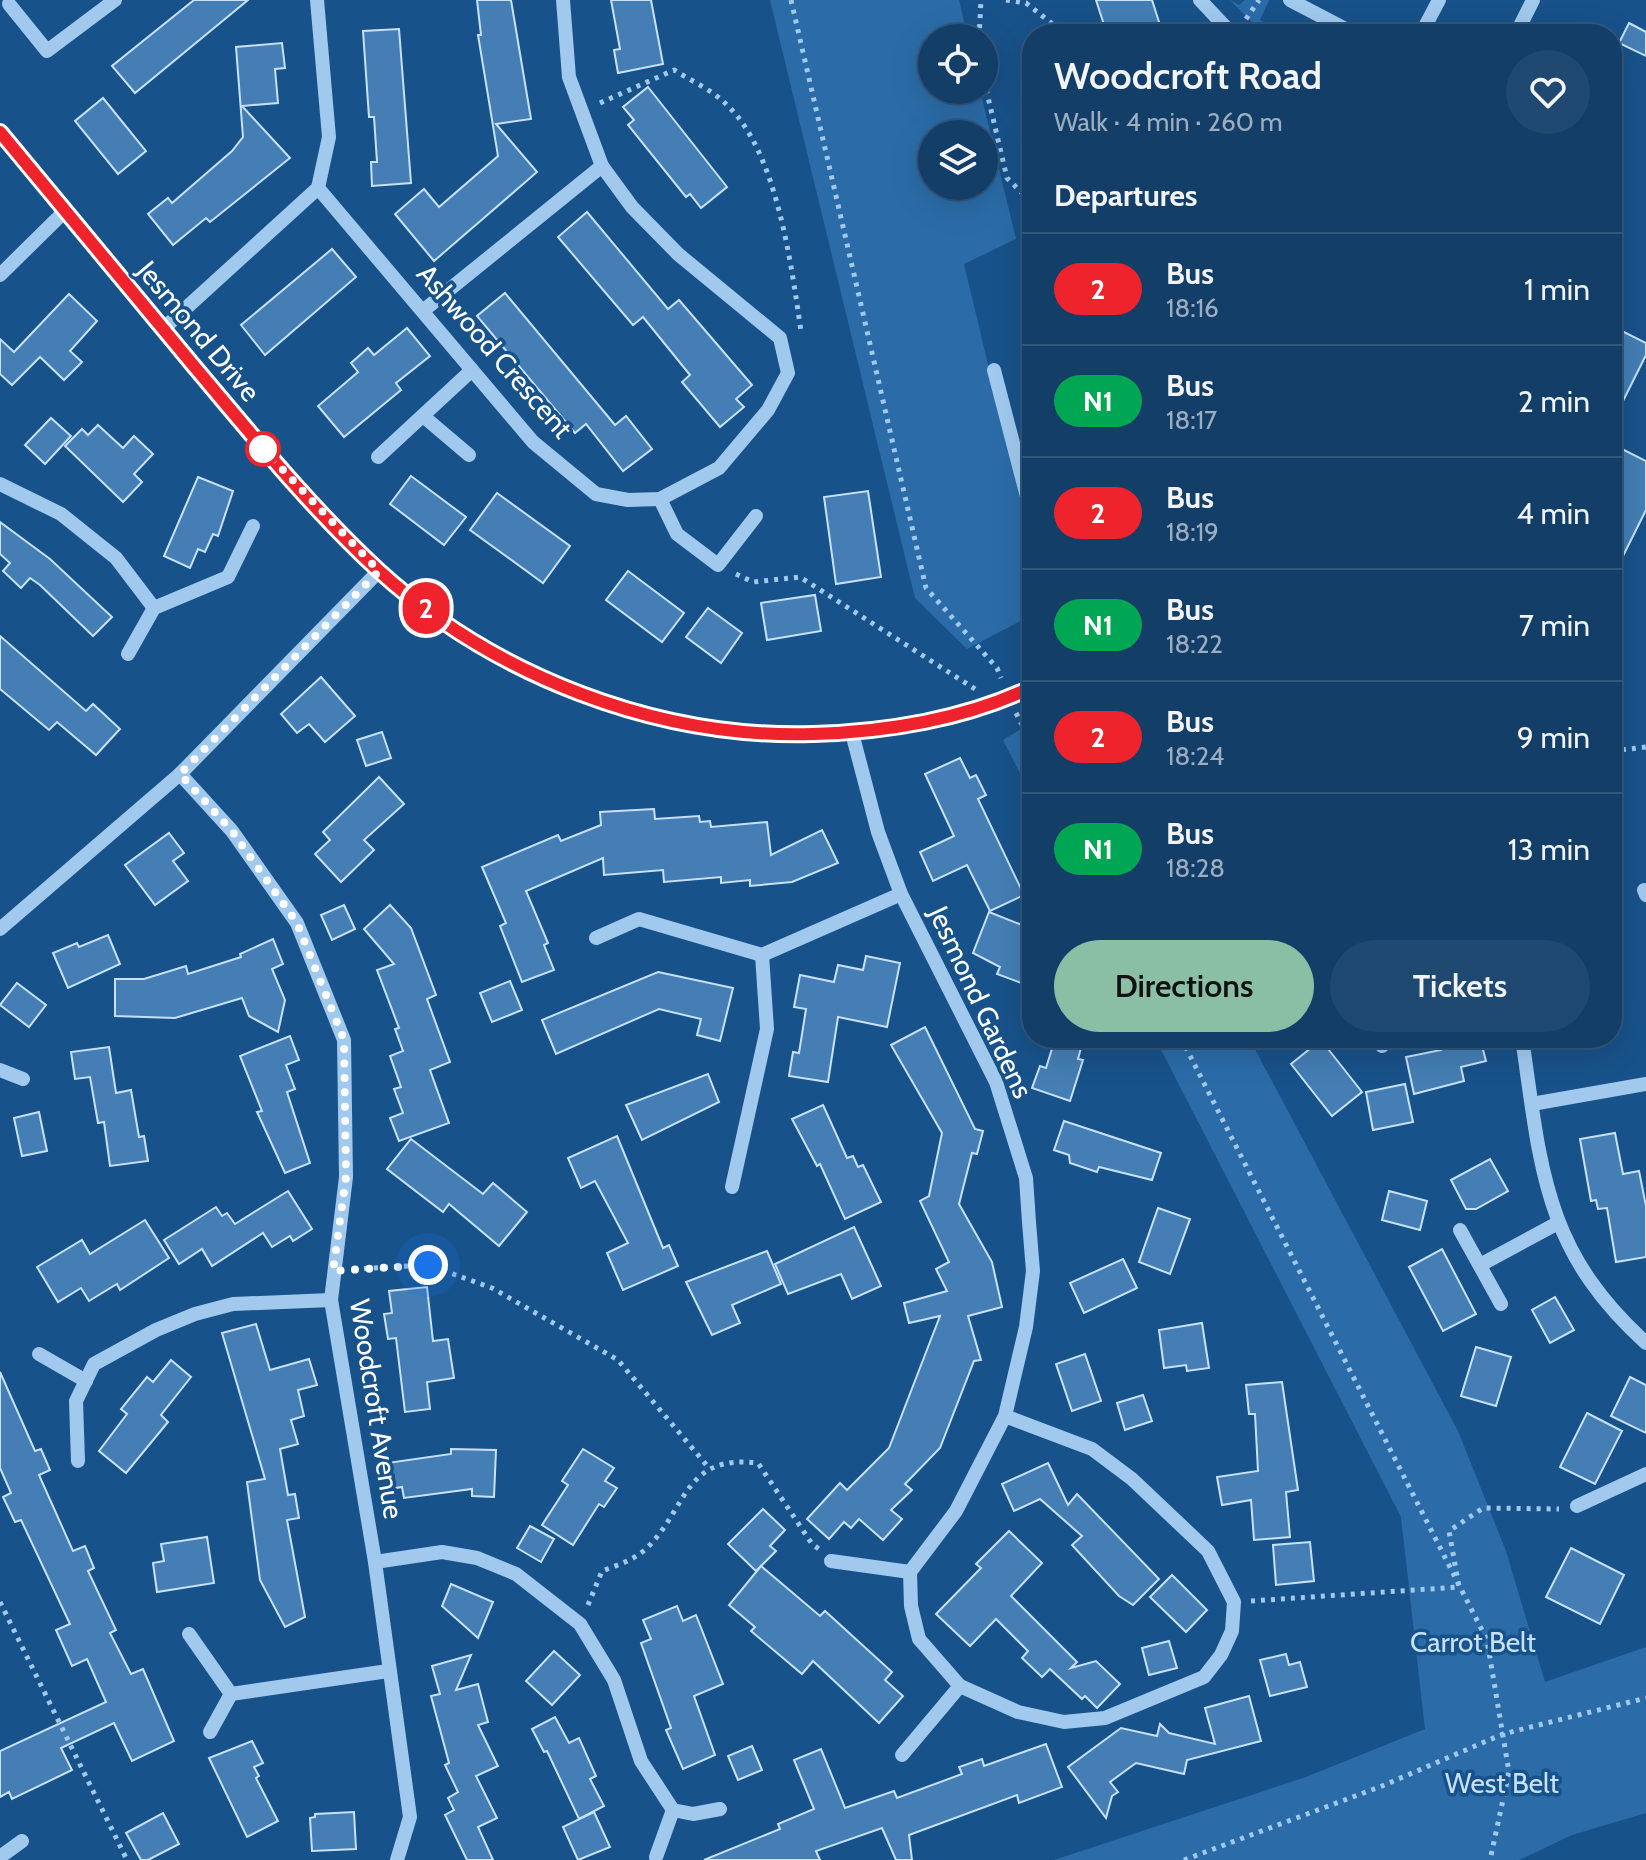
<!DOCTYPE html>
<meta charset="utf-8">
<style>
:root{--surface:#123e68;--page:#1f4971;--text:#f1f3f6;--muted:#9caec0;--line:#31577c;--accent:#8abfa5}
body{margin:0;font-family:Cabin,sans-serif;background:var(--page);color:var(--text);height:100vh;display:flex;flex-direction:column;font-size:30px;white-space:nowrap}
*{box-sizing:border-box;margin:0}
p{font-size:26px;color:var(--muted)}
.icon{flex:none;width:44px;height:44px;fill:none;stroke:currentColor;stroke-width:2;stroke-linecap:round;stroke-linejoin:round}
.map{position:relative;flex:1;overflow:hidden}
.side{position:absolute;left:1022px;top:24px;width:600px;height:1024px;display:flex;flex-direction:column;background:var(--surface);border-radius:32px;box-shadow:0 8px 32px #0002,0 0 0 2px var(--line)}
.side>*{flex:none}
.badge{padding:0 16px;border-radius:26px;font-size:28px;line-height:52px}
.fabs{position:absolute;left:918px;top:24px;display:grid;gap:16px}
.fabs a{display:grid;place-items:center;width:80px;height:80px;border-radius:50%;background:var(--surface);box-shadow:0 8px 32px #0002,0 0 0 2px var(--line);font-size:40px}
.you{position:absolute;width:40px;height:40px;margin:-20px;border:6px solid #fff;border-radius:50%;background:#1a73e8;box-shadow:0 0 0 12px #1a73e833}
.map>.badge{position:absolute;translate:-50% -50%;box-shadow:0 0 0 4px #fff}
h2{padding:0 32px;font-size:30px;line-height:72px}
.round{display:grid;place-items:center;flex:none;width:84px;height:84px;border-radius:42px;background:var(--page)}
.headline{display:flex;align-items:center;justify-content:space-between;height:136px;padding:0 32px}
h1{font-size:38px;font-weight:600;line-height:60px}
.action{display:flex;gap:16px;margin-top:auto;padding:16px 32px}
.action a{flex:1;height:92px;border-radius:48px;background:var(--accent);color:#111;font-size:32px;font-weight:600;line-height:92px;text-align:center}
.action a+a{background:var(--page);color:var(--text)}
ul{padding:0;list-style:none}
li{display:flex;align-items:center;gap:24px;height:112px;padding:0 32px;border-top:2px solid var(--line)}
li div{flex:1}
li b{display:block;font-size:30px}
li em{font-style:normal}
li .badge{min-width:88px;font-weight:700;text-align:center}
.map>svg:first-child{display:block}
.green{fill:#2b6ca8;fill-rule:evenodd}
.building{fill:#447eb4;stroke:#c7e1fa;stroke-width:2}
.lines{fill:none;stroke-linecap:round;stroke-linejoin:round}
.path{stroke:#a1c9ee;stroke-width:5;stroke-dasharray:4 6;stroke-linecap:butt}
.minor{stroke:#a1c9ee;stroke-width:14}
.line-casing{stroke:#fff;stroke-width:18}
.line{stroke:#ee232c;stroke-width:12}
.walk{stroke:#fff;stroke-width:8;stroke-dasharray:0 14.4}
.stop-dot{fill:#fff;stroke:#ee232c;stroke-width:4}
.labels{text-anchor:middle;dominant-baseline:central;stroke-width:7;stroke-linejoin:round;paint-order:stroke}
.street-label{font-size:28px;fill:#fff;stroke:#18528a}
.park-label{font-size:28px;fill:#c7e1fa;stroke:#18528a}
</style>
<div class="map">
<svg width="1646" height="1860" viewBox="0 0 1646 1860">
<rect width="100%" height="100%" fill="#18528a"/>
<g class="green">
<path d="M770,0H959L968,38H932V90H980L1016,239L964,264L1032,549V615L967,649L915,598ZM932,134H984V186H932Z"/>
<path d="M1230,0L1239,5L1245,0H1269L1260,20L1284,34H1264Z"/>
<path d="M1032,722V797L1003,740Z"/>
<path d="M1155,1038H1249L1458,1431L1506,1551L1545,1682L1646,1647V1813L1572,1835L1519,1860H1054L1306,1777L1425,1729L1401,1517Z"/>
</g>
<g class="building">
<path d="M194,0H248L135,93L112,66Z"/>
<path d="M477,0H511L531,119L496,124L537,172L434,261L395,214L424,189L439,207L498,156L478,35H481Z"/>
<path d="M611,0H651L663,64L618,73L614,50L620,49Z"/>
<path d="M1096,0H1152L1160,25L1134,34H1107Z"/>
<path d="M1629,23L1646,32V56L1619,43Z"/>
<path d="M399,29L411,183L372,186L371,162H377L374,117H369L363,31Z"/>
<path d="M282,43L285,68L275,69L278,103L242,106L290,158L210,222L206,218L173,245L148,214L168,198L172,203L232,151L243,137L236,47Z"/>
<path d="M648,87L727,187L701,208L690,194L686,197L628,125L634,120L623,107Z"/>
<path d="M103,98L146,151L118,174L75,121Z"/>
<path d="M587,212L668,309L679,300L752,385L736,399L744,407L720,427L682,382L690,375L643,317L633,325L558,237Z"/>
<path d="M332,249L356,277L265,355L241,325Z"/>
<path d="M505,293L615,425L626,416L652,449L623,471L586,424L575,433L477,316Z"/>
<path d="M69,294L97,321L70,351L82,362L64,380L40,357L12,385L0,374V339L14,352Z"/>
<path d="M1612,326L1646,343V355L1612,423Z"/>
<path d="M407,328L430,356L396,383L401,390L344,437L318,406L358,372L351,363L368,348L374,355Z"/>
<path d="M51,418L71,436L45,464L25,445Z"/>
<path d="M98,425L123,448L134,436L153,454L134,474L142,482L123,502L65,446L82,429L88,435Z"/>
<path d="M1612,444L1646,461V510L1612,578Z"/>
<path d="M411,476L466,517L444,545L390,504Z"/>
<path d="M198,477L233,491L218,536L213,534L205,552L198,549L190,568L164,556Z"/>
<path d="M868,491L881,577L836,584L824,497Z"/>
<path d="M497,493L570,546L543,583L470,530Z"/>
<path d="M0,522L50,559L112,617L93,636L40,585L30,578L21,588L3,571L10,563L0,554Z"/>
<path d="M628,571L684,613L662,642L606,600Z"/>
<path d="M815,595L821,631L767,640L761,603Z"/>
<path d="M708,608L742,633L721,663L686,637Z"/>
<path d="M0,636L86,711L93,704L120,729L96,755L57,722L49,730L0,689Z"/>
<path d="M321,677L355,716L325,742L309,724L297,733L281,714Z"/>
<path d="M382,732L391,758L366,766L357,740Z"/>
<path d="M960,758L970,778L976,775L986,795L978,799L1024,895L990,911L967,865L933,881L920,852L954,836L925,774Z"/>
<path d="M379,777L404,804L364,840L374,850L341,882L315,854L330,840L323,832Z"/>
<path d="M654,809L655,819L699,816L700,822L710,821L711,827L767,822L771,855L822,830L838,863L792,882L750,886V880L721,883V877L664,882L663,870L604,875L603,858L526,891L548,943L544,945L554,970L522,982L500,926L506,923L482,867L558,835L561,841L601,825L600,812Z"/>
<path d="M169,833L184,853L173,861L188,881L155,905L125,865Z"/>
<path d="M344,905L355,929L332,940L321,915Z"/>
<path d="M390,905L411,928L436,995L427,999L450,1062L430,1070L449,1123L399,1141L390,1118L403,1113L394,1089L401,1087L390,1056L403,1051L395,1029L399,1028L377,970L394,964L364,929Z"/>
<path d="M989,912L1032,929V987L997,974L1000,967L973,953Z"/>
<path d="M108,935L120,964L68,988L53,953L77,943L79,947Z"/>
<path d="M273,939L283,964L272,969L285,1000L278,1032L249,1016L242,998L175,1018L115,1016V979H144L186,966L188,974L241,957L240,954Z"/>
<path d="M866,956L900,963L887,1027L838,1017L828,1082L789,1076L793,1052L799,1053L806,1009L794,1007L800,975L834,982L838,965L863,970Z"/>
<path d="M658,972L733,988L720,1041L697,1035L701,1019L659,1009L556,1054L542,1020Z"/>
<path d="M510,981L522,1010L492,1022L480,993Z"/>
<path d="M17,983L46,1005L29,1027L0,1005Z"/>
<path d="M925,1027L975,1129L983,1131L977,1154L972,1153L959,1204L992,1262L1002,1307L968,1316L981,1360L974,1361L940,1448L905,1484L912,1490L891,1510L902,1519L883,1540L859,1519L851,1528L844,1522L829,1539L807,1519L840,1483L847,1490L889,1448L940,1316L909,1323L904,1303L947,1291L936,1269L949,1262L920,1201L929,1196L942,1133L891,1045Z"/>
<path d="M290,1036L299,1060L286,1065L295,1089L287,1092L310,1163L285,1173L257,1112L262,1111L240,1056Z"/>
<path d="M1438,1038H1480L1486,1061L1461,1067L1464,1081L1414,1094L1406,1057L1441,1050Z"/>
<path d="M1055,1039L1081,1048L1078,1059L1083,1060L1070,1101L1032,1088L1040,1066L1046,1068Z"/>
<path d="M1321,1040L1362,1092L1332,1116L1291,1064Z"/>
<path d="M109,1047L116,1093L131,1090L139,1137L144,1136L148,1161L110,1166L104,1122L98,1123L90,1077L75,1079L71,1052Z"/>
<path d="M708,1074L719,1102L642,1140L626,1105Z"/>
<path d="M1405,1084L1413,1122L1373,1130L1366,1092Z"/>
<path d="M823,1105L847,1158L853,1156L858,1167L863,1165L881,1202L845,1219L820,1164L817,1166L792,1119Z"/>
<path d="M39,1112L47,1151L22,1156L14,1118Z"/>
<path d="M1064,1121L1161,1153L1152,1180L1099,1167L1097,1172L1070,1163L1069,1155L1054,1150Z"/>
<path d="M1615,1133L1623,1174L1639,1171L1646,1206V1257L1616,1262L1607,1208L1598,1209L1596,1200L1591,1201L1580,1139Z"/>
<path d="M617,1136L663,1248L669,1245L678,1266L623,1290L607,1253L628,1243L595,1181L581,1188L568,1158Z"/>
<path d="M411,1139L483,1194L493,1183L527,1212L499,1246L449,1204L443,1212L387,1169Z"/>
<path d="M1490,1159L1508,1191L1476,1209H1466L1451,1180Z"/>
<path d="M288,1191L312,1229L293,1241L290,1236L272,1247L263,1233L212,1266L202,1249L179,1264L164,1240L216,1207L222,1216L227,1213L235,1224Z"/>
<path d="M1389,1191L1427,1201L1420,1230L1382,1220Z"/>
<path d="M1158,1208L1190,1219L1170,1274L1139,1262Z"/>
<path d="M145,1220L169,1258L120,1290L117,1284L89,1301L81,1288L58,1302L37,1267L82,1240L90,1254Z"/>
<path d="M854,1227L881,1286L852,1299L841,1274L788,1294L775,1264Z"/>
<path d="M1442,1249L1476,1314L1443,1331L1409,1267Z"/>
<path d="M767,1251L781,1284L732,1305L740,1323L712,1335L686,1282Z"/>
<path d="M1123,1259L1137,1288L1084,1313L1070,1283Z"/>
<path d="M427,1287L433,1341L448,1339L454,1378L427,1382L430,1409L405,1412L396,1338L388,1339L384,1314L392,1313L389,1291Z"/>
<path d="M1555,1297L1574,1330L1550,1343L1532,1310Z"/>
<path d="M1202,1323L1209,1368L1187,1371L1186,1365L1164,1368L1159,1330Z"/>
<path d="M256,1324L270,1370L309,1359L317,1385L298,1390L304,1416L291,1420L298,1444L280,1449L288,1495L295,1494L299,1518L287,1520L305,1617L285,1627L260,1580L247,1482L265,1479L222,1333Z"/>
<path d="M1476,1347L1511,1357L1496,1406L1461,1396Z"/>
<path d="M1085,1354L1101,1401L1072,1411L1056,1364Z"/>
<path d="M171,1360L191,1377L161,1415L168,1422L126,1473L99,1451L127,1414L121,1409L147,1377L153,1382Z"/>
<path d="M0,1372L35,1451L41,1449L50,1470L39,1475L73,1551L85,1546L94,1568L88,1571L116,1630L110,1633L131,1674L143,1669L174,1741L132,1761L114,1723L61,1748L72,1770L12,1799L9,1792L0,1797V1751L106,1702L87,1659L72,1666L56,1630L70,1624L21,1520L15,1522L3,1497L11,1493L0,1468Z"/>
<path d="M1630,1377L1646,1385V1433L1611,1416Z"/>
<path d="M1282,1382L1298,1490L1286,1492L1290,1537L1254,1540L1251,1500L1222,1505L1217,1477L1258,1471L1255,1414H1249L1246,1385Z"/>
<path d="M1143,1395L1152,1421L1125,1430L1117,1403Z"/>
<path d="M1587,1413L1622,1431L1595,1484L1560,1467Z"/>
<path d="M451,1449L496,1450L494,1497L472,1496V1489L404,1498L402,1487L390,1489L387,1463L451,1454Z"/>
<path d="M583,1449L614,1468L605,1481L617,1488L604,1507L599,1504L573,1545L542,1525L568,1485L562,1481Z"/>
<path d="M1048,1463L1068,1505L1077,1494L1159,1579L1133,1605L1119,1596L1072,1545L1082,1536L1040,1499L1014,1511L1002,1484Z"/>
<path d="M763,1509L785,1530L770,1546L776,1551L756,1571L728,1544Z"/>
<path d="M530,1526L554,1539L541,1562L517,1548Z"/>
<path d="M1009,1531L1042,1563L1011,1596L1077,1662L1071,1668L1096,1661L1120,1684L1097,1708L1085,1696L1082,1699L1050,1669L1042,1677L1022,1658L1028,1651L996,1619L970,1646L936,1614L981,1568L976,1564Z"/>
<path d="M207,1537L214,1583L157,1592L153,1563L164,1561L161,1544Z"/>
<path d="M1310,1542L1314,1581L1276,1585L1273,1545Z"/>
<path d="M1571,1548L1624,1575L1600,1624L1546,1597Z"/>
<path d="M761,1566L820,1616L825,1611L892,1672L885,1680L903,1696L879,1723L813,1661L802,1674L751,1631L755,1627L729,1605Z"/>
<path d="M1172,1575L1207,1610L1186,1632L1150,1597Z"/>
<path d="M451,1584L493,1602L478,1638L442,1606Z"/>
<path d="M677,1606L683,1621L696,1615L723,1684L694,1696L715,1755L683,1769L666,1730L671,1728L641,1643L651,1639L643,1620Z"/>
<path d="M1169,1641L1177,1668L1149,1675L1142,1648Z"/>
<path d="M554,1651L580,1675L552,1705L526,1681Z"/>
<path d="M1286,1654L1289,1665L1300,1662L1307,1687L1270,1696L1260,1660Z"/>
<path d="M471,1655L456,1690L478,1684L488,1722L478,1725L498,1766L476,1776L497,1818L478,1827L493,1860H467L445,1815L454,1810L448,1798L458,1792L445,1765L449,1763L431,1696L440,1694L432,1666Z"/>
<path d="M1249,1696L1261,1741L1187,1760L1184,1774L1136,1763L1110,1782L1118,1792L1112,1796L1106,1818L1068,1767L1121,1728L1157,1736L1160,1724L1169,1733L1215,1744L1205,1708Z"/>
<path d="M555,1717L569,1743L579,1738L596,1776L590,1779L604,1806L579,1819L547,1751L544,1752L532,1729Z"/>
<path d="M252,1741L263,1763L254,1767L259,1776L256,1778L278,1821L247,1837L209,1758Z"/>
<path d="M1046,1744L1062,1787L1019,1803L1017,1795L909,1835L912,1860H896L882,1828L816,1851L820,1860H704L780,1829L778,1824L814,1809L794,1760L821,1749L845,1808L894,1791L897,1798L962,1774L959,1767L982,1759L984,1766Z"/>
<path d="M752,1746L762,1770L738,1780L728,1756Z"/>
<path d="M354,1812L356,1849L312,1851L310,1818L315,1817V1814Z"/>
<path d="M594,1812L610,1847L578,1860L563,1827Z"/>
<path d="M163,1813L179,1844L148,1860H141L126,1833Z"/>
</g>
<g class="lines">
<g class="path">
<path d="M791,0L926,588L997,668L1001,678"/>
<path d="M1006,0L1026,3L1065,34"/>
<path d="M1246,19L1259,0"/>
<path d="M1186,34L1198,25"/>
<path d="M979,38L981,0"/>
<path d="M984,80L1007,178L1032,203"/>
<path d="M600,103L674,70C690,80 712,90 726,104C777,151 791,264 801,331"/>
<path d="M736,574L753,582L800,577L975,689"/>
<path d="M1016,713L1032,744"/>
<path d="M1612,751L1646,747"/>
<path d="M1181,1038L1487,1640L1509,1772L1490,1860"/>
<path d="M354,1269L428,1265L492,1288L618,1360L709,1468"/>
<path d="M1251,1601L1459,1587L1449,1531L1483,1508L1559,1509"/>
<path d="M0,1602L127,1860"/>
<path d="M588,1605L602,1571C618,1565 634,1560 647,1548C688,1507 684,1454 758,1463L812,1544L819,1549"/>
<path d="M1184,1860L1382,1786L1503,1734L1646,1698"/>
</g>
<g class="minor">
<path d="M1200,0L1232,34"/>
<path d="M1290,0L1355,34"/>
<path d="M9,4L47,51L115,0"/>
<path d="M1421,34L1439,0"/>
<path d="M1516,34L1533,0"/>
<path d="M0,132C64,210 129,287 193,365C252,435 311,508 378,571C494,676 657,740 813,734C886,732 966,719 1032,687"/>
<path d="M318,188L533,442L596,494L628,500L660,499L719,468L768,410L788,373L780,338L678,254L632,207L602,166L569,77L563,0"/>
<path d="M0,275L65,211"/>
<path d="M424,310L602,166"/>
<path d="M163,329L318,188L329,137L317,0"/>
<path d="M994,370L1032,516"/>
<path d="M423,416L469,455"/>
<path d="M378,457L472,370"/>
<path d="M0,484L61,514L116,558L154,608"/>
<path d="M660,499L677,534L718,565L756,516"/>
<path d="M128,654L154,608L228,577L253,526"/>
<path d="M852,733L878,832L901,894L996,1082L1026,1178L1029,1222L1033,1271L1026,1327L1005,1416L956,1511L910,1572L911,1606L919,1639L960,1686L1018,1712L1064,1722L1105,1718L1204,1677L1221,1655L1232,1631L1234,1602L1208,1551L1132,1479L1092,1449L1005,1416"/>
<path d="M180,774L232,831L297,923L344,1040L346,1177L331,1300L375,1562L410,1817L397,1860"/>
<path d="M1644,890L1646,895"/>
<path d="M0,929L180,774L379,571"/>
<path d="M596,938L639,919L762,955L767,1029L732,1187"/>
<path d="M762,955L901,894"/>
<path d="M1378,1038L1382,1046"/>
<path d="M1522,1038C1541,1167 1543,1250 1646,1343"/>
<path d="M0,1070L23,1079"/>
<path d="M1532,1104L1646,1084"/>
<path d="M1460,1230L1501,1304"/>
<path d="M1480,1265L1556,1224"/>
<path d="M39,1354L86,1381"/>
<path d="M78,1461L76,1401L94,1364L156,1330L195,1314L233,1304L331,1300"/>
<path d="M1577,1506L1646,1474"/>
<path d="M831,1561L910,1572"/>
<path d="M375,1562L442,1552L477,1558L516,1574L580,1624L614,1680L641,1761L673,1810L693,1814L720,1809"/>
<path d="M189,1634L231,1694L388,1671"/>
<path d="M210,1732L231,1694"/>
<path d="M902,1755L960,1686"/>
<path d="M0,1857L22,1841"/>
<path d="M656,1857L673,1810"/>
</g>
</g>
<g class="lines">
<defs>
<path id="line" d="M0,132C64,210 129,287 193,365C252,435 311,508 378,570C494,676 657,739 813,734C886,732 966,719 1032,687"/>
</defs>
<use href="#line" class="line-casing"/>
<use href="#line" class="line"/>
<path class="walk" d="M263,449L379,571L180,774L232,831L297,923L344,1040L346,1177L333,1271L428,1265"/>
</g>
<circle class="stop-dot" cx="263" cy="449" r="16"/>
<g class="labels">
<g class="street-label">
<text transform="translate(199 331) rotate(50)">Jesmond Drive</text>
<text transform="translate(495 351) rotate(49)">Ashwood Crescent</text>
<text transform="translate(981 1002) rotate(65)">Jesmond Gardens</text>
<text transform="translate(377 1409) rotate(81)">Woodcroft Avenue</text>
</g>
<g class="park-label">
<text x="1473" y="1642">Carrot Belt</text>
<text x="1502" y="1783">West Belt</text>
</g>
</g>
</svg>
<div class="fabs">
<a><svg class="icon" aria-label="locate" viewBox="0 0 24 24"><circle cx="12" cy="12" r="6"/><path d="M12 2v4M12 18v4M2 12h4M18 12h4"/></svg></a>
<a><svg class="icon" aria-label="layers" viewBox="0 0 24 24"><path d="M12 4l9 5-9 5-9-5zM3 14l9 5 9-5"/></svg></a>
</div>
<div class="you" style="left:428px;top:1265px"></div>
<b class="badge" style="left:426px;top:608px;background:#ee232c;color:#fff">2</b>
<section class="side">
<div class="headline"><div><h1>Woodcroft Road</h1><p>Walk · 4 min · 260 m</p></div><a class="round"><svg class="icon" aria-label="heart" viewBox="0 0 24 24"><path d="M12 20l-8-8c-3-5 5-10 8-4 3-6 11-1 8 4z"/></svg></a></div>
<h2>Departures</h2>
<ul>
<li><span class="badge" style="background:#ee232c;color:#fff">2</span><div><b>Bus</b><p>18:16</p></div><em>1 min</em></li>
<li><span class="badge" style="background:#00a651;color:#fff">N1</span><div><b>Bus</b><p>18:17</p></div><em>2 min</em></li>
<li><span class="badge" style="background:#ee232c;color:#fff">2</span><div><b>Bus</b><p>18:19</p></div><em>4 min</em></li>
<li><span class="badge" style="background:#00a651;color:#fff">N1</span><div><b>Bus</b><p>18:22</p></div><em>7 min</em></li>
<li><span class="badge" style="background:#ee232c;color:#fff">2</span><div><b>Bus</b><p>18:24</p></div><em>9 min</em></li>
<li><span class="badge" style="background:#00a651;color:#fff">N1</span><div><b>Bus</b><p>18:28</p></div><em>13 min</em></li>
</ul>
<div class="action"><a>Directions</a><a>Tickets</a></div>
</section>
</div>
